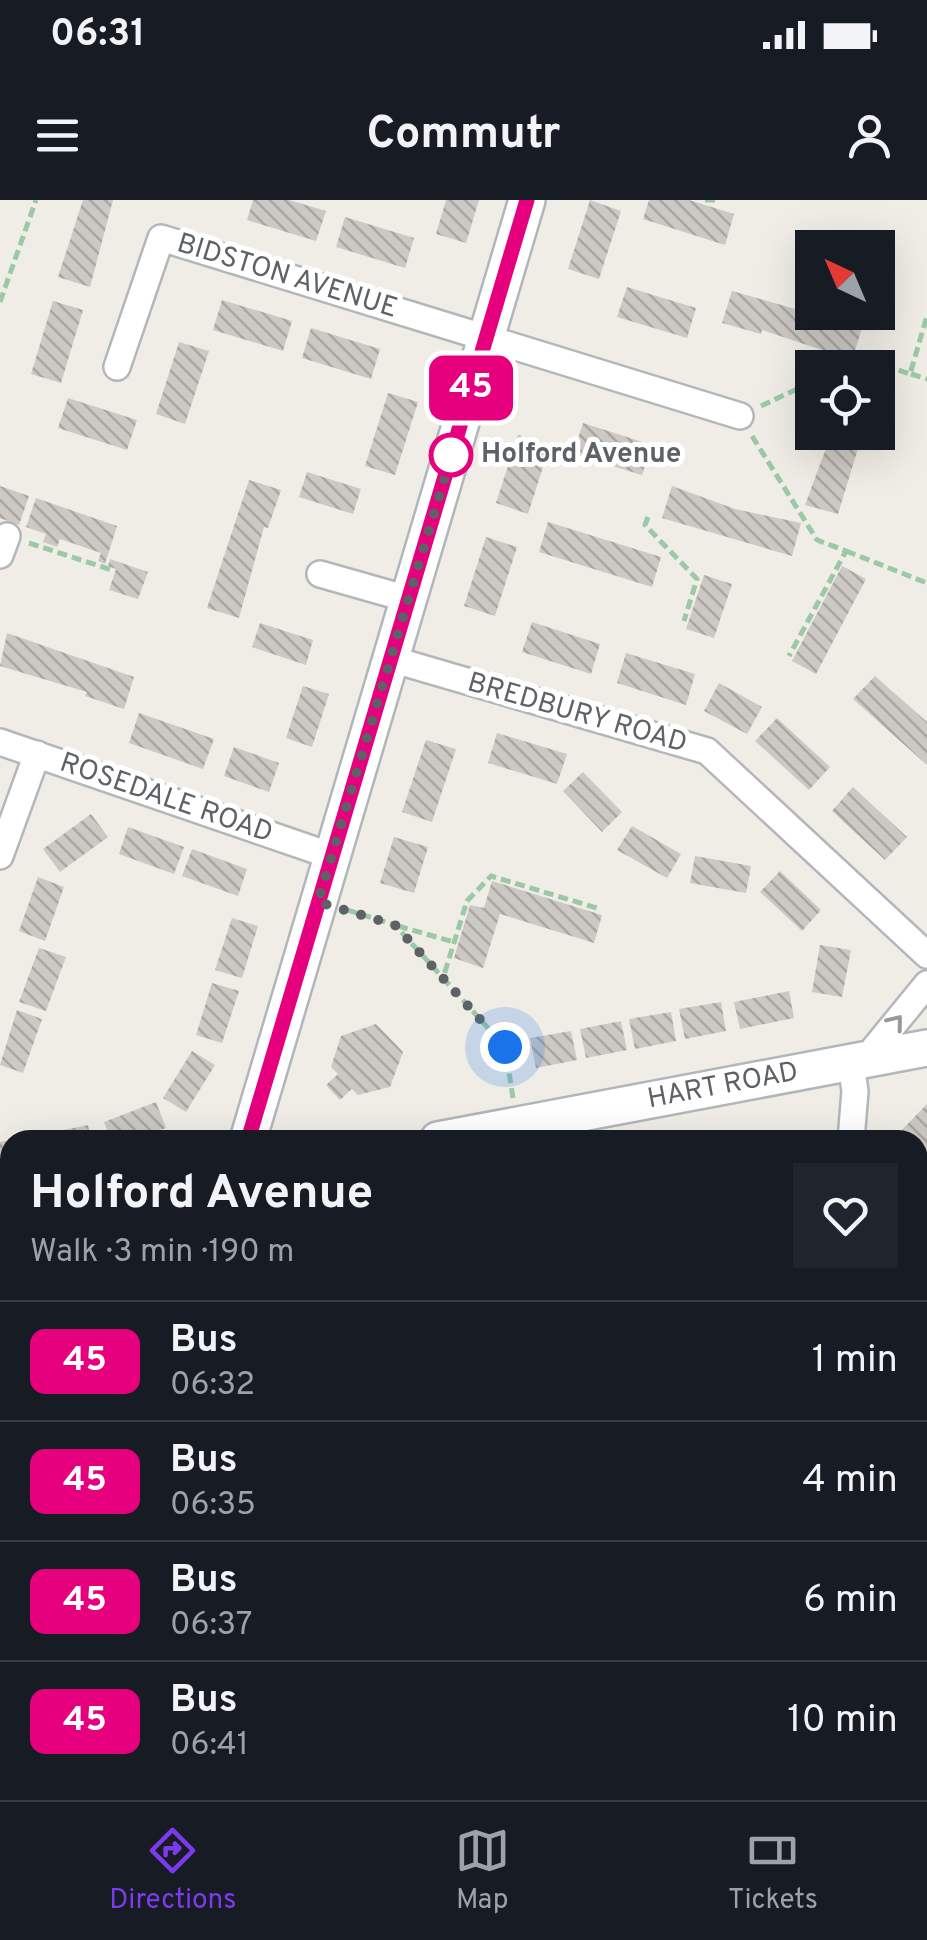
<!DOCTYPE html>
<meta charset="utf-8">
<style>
:root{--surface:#171b24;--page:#20242c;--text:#f1f3f6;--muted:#9ea1a6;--line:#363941;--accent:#7c3aed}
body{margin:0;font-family:Overpass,sans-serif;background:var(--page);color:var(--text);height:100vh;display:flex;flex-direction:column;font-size:38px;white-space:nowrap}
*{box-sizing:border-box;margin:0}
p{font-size:32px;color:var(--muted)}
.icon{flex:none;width:55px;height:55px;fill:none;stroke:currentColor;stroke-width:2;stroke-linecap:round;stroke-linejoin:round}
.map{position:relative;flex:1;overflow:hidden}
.sheet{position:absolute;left:0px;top:930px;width:928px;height:670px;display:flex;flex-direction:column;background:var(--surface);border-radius:30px 30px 0 0;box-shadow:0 10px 40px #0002}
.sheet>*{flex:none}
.badge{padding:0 20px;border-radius:15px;font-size:35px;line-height:65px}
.needle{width:65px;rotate:316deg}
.tools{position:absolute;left:795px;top:30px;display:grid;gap:20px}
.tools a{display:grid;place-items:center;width:100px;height:100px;border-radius:0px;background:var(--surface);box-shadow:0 10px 40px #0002;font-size:50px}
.you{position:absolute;width:50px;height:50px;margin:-25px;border:8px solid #fff;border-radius:50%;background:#1a73e8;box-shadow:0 0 0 15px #1a73e833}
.map>.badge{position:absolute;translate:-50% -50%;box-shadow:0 0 0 5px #fff}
.round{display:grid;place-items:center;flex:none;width:105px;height:105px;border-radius:0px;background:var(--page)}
.head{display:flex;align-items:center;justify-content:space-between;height:170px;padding:0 30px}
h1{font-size:48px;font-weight:700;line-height:75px}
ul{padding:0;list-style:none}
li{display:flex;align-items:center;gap:30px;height:120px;padding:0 30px;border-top:2px solid var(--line)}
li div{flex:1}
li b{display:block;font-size:38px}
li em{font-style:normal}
li .badge{min-width:110px;font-weight:700;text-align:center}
.status{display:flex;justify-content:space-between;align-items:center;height:70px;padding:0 50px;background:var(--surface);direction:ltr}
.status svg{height:28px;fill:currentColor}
header{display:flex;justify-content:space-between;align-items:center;height:130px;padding:0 30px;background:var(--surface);font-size:45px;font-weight:700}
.tabs{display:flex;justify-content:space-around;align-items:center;height:140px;border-top:2px solid var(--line);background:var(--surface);font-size:28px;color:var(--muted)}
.tabs a{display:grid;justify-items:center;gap:5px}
.tabs .active{color:var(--accent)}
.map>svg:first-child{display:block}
.building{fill:url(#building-back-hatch)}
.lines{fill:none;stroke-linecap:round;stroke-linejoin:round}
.lane-casing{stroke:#b3b7bb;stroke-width:18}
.street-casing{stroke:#b3b7bb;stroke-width:30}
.secondary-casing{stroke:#b2b6bb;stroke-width:40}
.path{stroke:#9bc9a5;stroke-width:5;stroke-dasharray:10 5;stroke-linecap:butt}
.lane{stroke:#fff;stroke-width:12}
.street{stroke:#fff;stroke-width:25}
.secondary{stroke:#fff;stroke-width:35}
.oneway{stroke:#96999c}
.line-casing{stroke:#fff;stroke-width:22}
.line{stroke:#e6007e;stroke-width:15}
.walk{stroke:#5e6267;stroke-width:10;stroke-dasharray:0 18}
.stop-dot{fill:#fff;stroke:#e6007e;stroke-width:5}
.labels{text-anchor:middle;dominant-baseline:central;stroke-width:10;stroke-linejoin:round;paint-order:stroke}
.street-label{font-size:28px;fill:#5e6267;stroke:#fff}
.stop-label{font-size:28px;font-weight:bold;fill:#5e6267;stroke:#fff;text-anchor:start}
</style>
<div class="status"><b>06:31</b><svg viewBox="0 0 49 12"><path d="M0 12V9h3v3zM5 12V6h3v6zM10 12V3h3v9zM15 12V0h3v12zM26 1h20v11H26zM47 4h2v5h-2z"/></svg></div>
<header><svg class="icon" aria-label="menu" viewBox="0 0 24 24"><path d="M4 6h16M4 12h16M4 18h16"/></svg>Commutr<svg class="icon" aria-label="person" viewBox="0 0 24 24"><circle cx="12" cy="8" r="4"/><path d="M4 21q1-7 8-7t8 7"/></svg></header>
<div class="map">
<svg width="927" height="1600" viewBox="0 0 927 1600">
<defs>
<pattern id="building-back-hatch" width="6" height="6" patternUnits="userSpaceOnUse" patternTransform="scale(2.5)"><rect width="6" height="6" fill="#ccc8c3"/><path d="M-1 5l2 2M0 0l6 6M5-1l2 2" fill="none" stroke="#a9a6a2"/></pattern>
</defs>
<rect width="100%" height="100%" fill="#f0ede6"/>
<g class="building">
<path d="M83,0H113L90,87L58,77Z"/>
<path d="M253,0H289L326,11L316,41L247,20Z"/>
<path d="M446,0H479L466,43L436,34Z"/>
<path d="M590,0L621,11L599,79L568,69Z"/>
<path d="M649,0H689L734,14L725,45L643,19Z"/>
<path d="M345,17L414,38L405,68L336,47Z"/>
<path d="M627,87L696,108L687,138L617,117Z"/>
<path d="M732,91L862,128L852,160L762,130L761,134L722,123Z"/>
<path d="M222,100L292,121L283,151L213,130Z"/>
<path d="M53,101L83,110L61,183L31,174Z"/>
<path d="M311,128L380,149L371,179L302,158Z"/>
<path d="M179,142L209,151L185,224L156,214Z"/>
<path d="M388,193L418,202L395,275L365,266Z"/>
<path d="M68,198L137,220L127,250L58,228Z"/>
<path d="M583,223L652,245L642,275L573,254Z"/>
<path d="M832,232H863L838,314L805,305Z"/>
<path d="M518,235L550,245L528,314L496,303Z"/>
<path d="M307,272L361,289L353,314L299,297Z"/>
<path d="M249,280L281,290L268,328L264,327L239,418L207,408Z"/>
<path d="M0,286L29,296L19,325L0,318Z"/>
<path d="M672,286L735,309L801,323L792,356L662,318Z"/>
<path d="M36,298L117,326L105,364L98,361L101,353L60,339L57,347L43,342L46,334L26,327Z"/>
<path d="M548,322L661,357L652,387L539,352Z"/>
<path d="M486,337L517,347L495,416L464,406Z"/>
<path d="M110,359L148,372L138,399L109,390L116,369L108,366Z"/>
<path d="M842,366L866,379L816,474L792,461Z"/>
<path d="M704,375L732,384L714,438L686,429Z"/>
<path d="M532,422L600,444L591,474L522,452Z"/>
<path d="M260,423L313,440L306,465L252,447Z"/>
<path d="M7,433L134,477L124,509L85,496L87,492L0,466Z"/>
<path d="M626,453L695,474L686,505L617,483Z"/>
<path d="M875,476L927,522V565L853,499Z"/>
<path d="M719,483L762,507L747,534L704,511Z"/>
<path d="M303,486L329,494L312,547L286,538Z"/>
<path d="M139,513L214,539L203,569L129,543Z"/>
<path d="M777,518L830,567L809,590L755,541Z"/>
<path d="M497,533L567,554L557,584L488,563Z"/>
<path d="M426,540L456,549L432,622L402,612Z"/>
<path d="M234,547L279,563L269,592L224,576Z"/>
<path d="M583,572L622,612L602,632L563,591Z"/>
<path d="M853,587L907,637L885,660L832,611Z"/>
<path d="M91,614L108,637L60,672L43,649Z"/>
<path d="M632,626L681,654L667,678L617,650Z"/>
<path d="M128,627L184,647L174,674L119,654Z"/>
<path d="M394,637L428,647L414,693L380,683Z"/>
<path d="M192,649L247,669L238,696L182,676Z"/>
<path d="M695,656L751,666L746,693L690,683Z"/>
<path d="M780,671L821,710L802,731L760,692Z"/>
<path d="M38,677L64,687L45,741L19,731Z"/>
<path d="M492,681L602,715L594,743L500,714L483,768L454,758L470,705L484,708Z"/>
<path d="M232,718L258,726L242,778L215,770Z"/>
<path d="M820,745L851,750L842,797L812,792Z"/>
<path d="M39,748L66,757L46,811L19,802Z"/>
<path d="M212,783L239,791L222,843L196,835Z"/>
<path d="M789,791L794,818L740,829L734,802Z"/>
<path d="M721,802L726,831L685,839L679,809Z"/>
<path d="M17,810L42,819L23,873L0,865Z"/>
<path d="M671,812L676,841L635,849L629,819Z"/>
<path d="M621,821L627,850L586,858L580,829Z"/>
<path d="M376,824L403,852L390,887L358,895L352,889L340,900L326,885L338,874L331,867L341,836Z"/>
<path d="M571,831L577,860L536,868L530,838Z"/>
<path d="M192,851L215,865L186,912L163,898Z"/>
<path d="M156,902L166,928L134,940H111L104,922Z"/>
<path d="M927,904V950L918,960V940L894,938Z"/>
<path d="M88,925L91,940H34V936Z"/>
<path d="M10,940V968L0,970V942Z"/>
<path d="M918,1047L927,1057V1095L918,1085Z"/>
<path d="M10,1076V1136L5,1137L0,1077Z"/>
<path d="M6,1389L10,1390V1420L0,1417Z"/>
<path d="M0,1426L10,1429V1543L0,1540V1466L4,1467L7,1458L0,1456Z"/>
<path d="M927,1526V1563L918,1554V1536Z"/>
<path d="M0,1567L10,1570L3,1600H0Z"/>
<path d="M115,1590H195L205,1600H105Z"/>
<path d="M307,1590H339L342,1600H304L301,1592Z"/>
<path d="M342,1590H393V1591L367,1600H345Z"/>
<path d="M637,1590H699L701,1596L641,1600Z"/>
<path d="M751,1590H763L773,1600H741Z"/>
</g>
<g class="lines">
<defs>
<g id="lane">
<path d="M0,1204L10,1203"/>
<path d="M0,1374L10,1377"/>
<path d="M0,1553L10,1556"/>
<path d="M249,1590L260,1600"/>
</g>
<g id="street">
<path d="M117,167L161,38L740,216"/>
<path d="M0,355L7,336"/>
<path d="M320,374L408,399"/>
<path d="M391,459L707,551L927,755"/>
<path d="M0,542L332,656"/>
<path d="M0,656L37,554"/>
<path d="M864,861L927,784"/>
<path d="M851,864L855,891L851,940"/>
<path d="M864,1590L874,1600"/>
<path d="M490,1600L519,1590"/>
</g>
<g id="secondary">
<path d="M248,940L527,0"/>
<path id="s1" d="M438,940L927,848"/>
<path d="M0,1023L10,1021"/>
<path d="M48,1600L51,1590"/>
</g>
</defs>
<use href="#lane" class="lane-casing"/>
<use href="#street" class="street-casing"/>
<use href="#secondary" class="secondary-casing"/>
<g class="path">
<path d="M705,0H715"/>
<path d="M0,102L36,0"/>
<path d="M843,168L862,158L910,174L927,116"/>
<path d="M911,174L927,179"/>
<path d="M761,206L812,182"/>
<path d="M752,236L817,340L846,351L789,456"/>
<path d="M648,317L645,325L697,379L684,421"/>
<path d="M29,343L112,370"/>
<path d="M846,351L927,383"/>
<path d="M347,710L395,725L443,778"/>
<path d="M398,726L454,742"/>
<path d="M513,898L505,847L443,778L467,701L491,676L600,709"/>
</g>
<use href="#lane" class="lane"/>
<use href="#street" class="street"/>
<use href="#secondary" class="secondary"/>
</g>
<defs><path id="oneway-chevron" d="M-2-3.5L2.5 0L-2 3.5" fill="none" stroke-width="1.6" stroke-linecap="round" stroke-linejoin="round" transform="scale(2.5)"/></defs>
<use class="oneway" href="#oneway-chevron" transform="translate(896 822) rotate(-51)"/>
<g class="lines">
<defs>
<path id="line" d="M248,940L527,0"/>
</defs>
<use href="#line" class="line-casing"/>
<use href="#line" class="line"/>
<path class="walk" d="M451,255L453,250L318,702L395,725L505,847"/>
</g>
<circle class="stop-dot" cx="451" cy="255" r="20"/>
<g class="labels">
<g class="street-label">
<text transform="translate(287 77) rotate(17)">BIDSTON AVENUE</text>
<text transform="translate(577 514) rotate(16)">BREDBURY ROAD</text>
<text transform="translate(166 599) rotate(19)">ROSEDALE ROAD</text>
<text stroke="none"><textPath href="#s1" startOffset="290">HART ROAD</textPath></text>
</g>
<g class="stop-label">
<text x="481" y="255">Holford Avenue</text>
</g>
</g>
</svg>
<div class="tools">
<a><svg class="needle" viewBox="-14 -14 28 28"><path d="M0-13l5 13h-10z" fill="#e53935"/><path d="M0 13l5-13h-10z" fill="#9ea1a6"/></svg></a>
<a><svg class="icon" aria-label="locate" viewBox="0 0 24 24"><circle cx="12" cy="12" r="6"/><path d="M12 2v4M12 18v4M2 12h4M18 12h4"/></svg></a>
</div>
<div class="you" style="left:505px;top:847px"></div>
<b class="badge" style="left:471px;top:188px;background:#e6007e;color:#fff">45</b>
<section class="sheet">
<div class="head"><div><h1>Holford Avenue</h1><p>Walk · 3 min · 190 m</p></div><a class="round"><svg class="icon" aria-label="heart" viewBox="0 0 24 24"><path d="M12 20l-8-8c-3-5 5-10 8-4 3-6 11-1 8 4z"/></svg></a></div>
<ul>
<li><span class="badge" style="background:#e6007e;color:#fff">45</span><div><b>Bus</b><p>06:32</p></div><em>1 min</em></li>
<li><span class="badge" style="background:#e6007e;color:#fff">45</span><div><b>Bus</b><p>06:35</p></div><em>4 min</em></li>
<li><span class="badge" style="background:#e6007e;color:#fff">45</span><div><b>Bus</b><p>06:37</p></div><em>6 min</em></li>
<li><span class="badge" style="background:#e6007e;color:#fff">45</span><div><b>Bus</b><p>06:41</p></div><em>10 min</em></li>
</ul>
</section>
</div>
<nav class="tabs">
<a class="active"><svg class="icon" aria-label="directions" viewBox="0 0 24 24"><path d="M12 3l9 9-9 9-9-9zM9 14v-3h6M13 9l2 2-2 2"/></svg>Directions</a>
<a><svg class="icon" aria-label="map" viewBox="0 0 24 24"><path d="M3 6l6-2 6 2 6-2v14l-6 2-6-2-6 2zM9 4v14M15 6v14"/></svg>Map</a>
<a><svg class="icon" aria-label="tickets" viewBox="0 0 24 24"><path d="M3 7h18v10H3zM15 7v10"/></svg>Tickets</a>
</nav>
